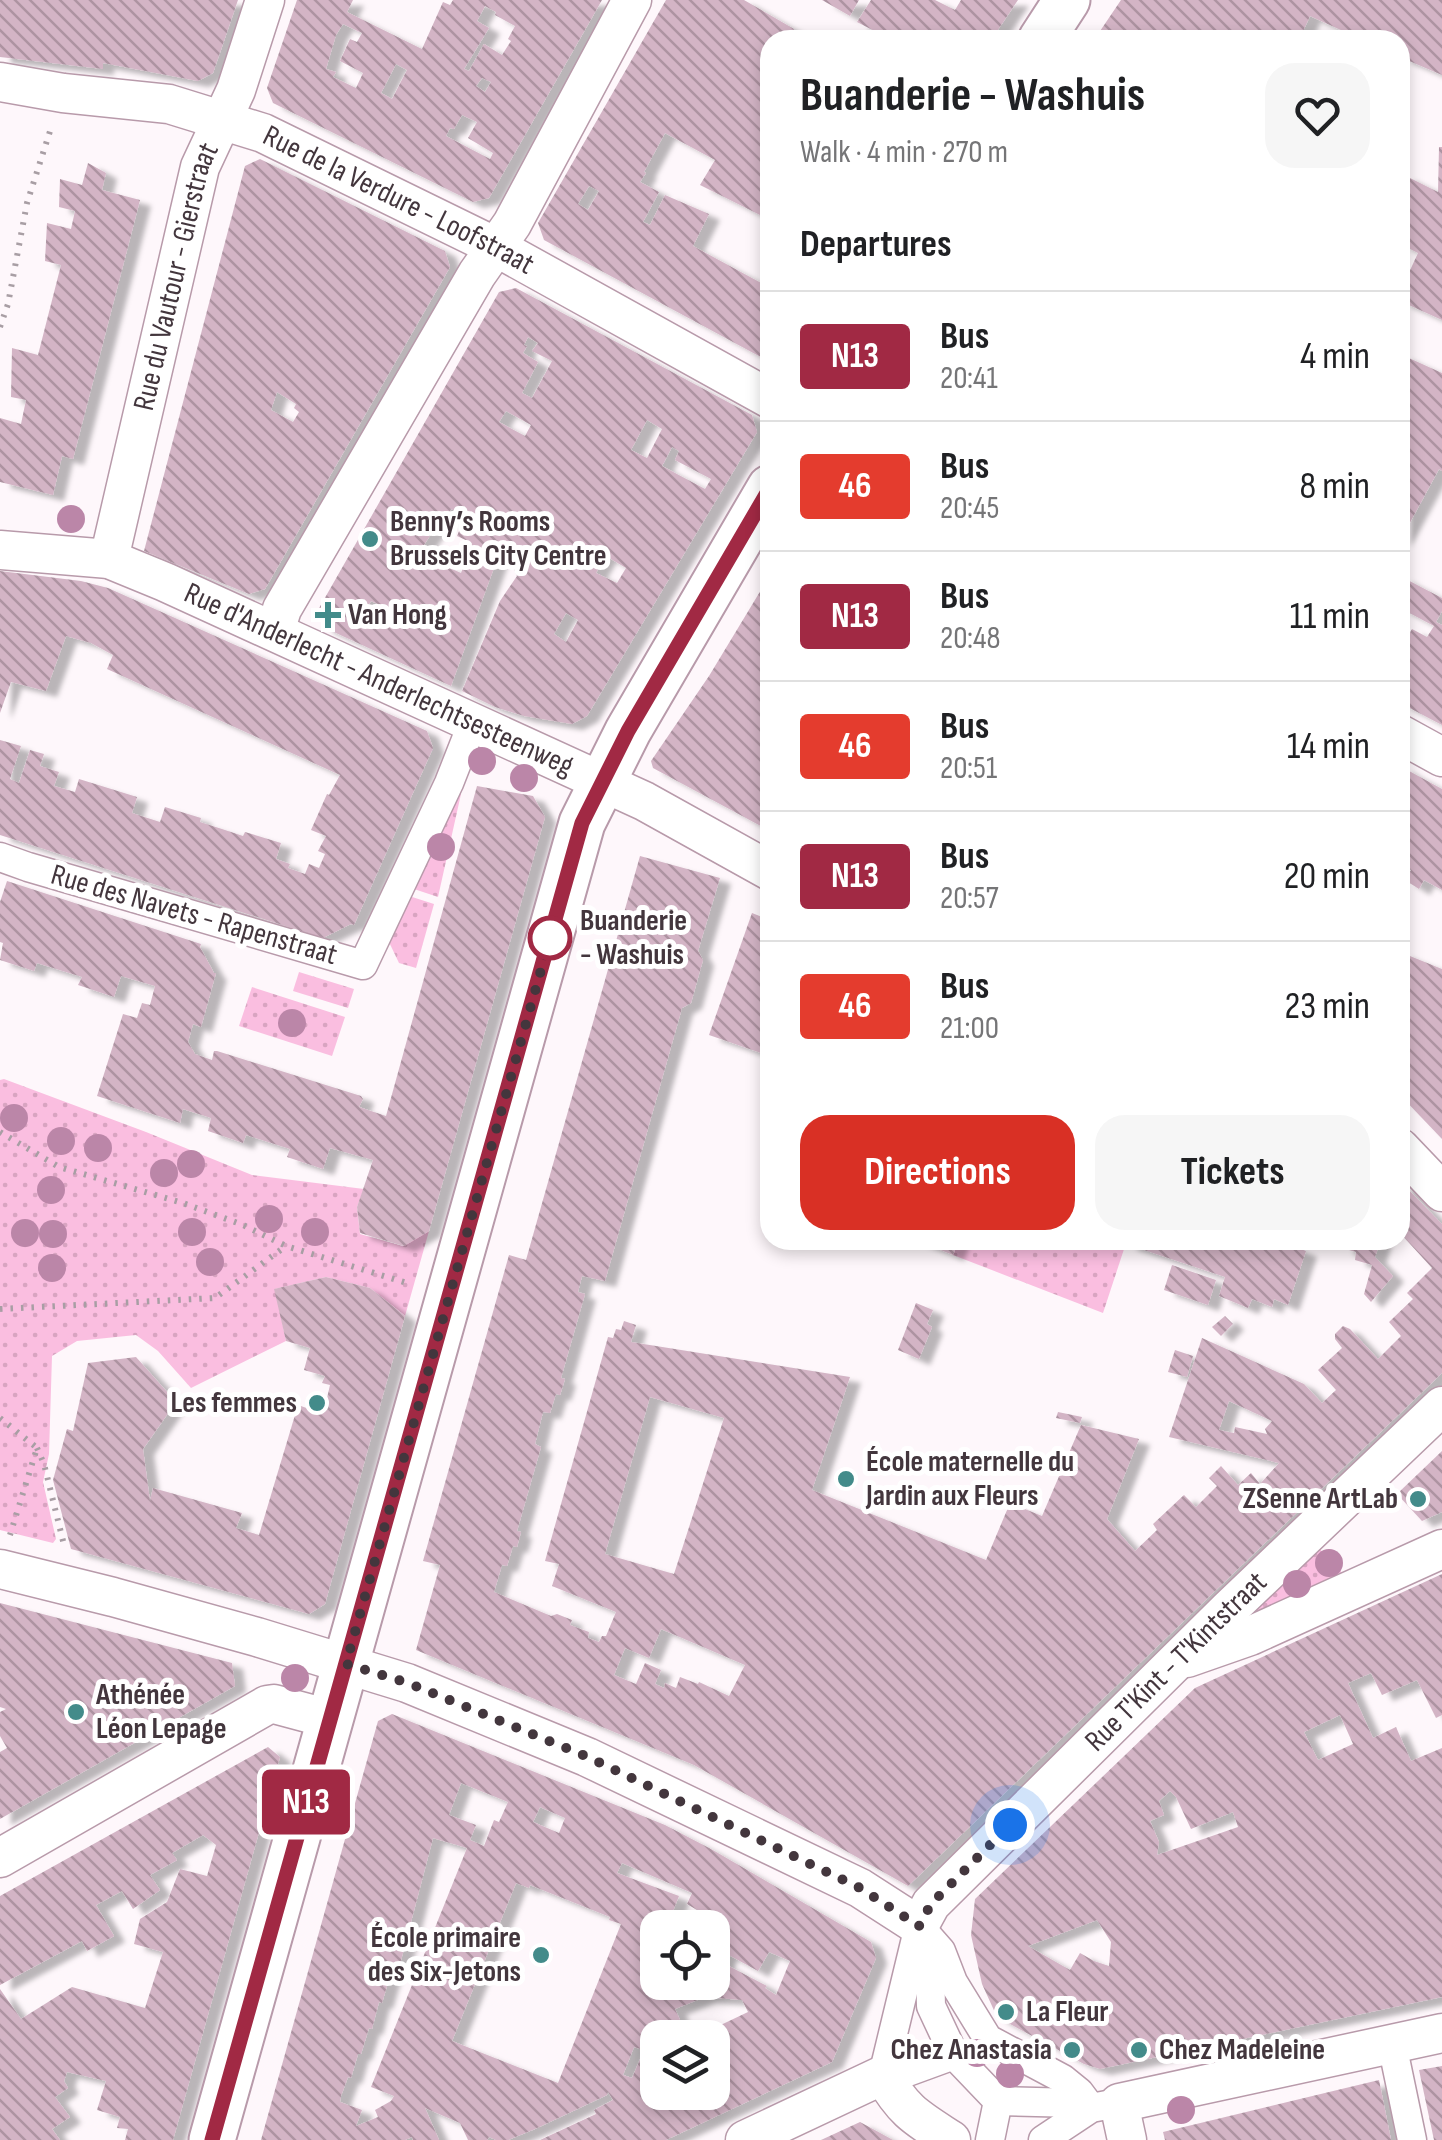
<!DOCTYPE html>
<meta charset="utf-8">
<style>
:root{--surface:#fff;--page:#f6f6f6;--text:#202124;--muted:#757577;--line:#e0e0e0;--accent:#d93025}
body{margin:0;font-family:"Sofia Sans Condensed",sans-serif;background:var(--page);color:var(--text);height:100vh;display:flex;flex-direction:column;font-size:38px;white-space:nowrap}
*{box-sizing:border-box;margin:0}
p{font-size:32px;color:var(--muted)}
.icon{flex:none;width:55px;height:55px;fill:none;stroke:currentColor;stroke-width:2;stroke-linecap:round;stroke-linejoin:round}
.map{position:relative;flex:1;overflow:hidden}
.side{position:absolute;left:760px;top:30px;width:650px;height:1220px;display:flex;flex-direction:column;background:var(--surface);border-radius:30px;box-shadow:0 5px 15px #0003}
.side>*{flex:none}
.badge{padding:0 20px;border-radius:8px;font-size:35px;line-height:65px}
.tools{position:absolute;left:640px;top:1910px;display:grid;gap:20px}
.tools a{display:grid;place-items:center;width:90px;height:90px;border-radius:20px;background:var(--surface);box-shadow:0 5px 15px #0003;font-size:50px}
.you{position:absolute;width:50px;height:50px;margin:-25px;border:8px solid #fff;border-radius:50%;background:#1a73e8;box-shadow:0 0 0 15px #1a73e833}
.map>.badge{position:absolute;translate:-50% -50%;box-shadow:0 0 0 5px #fff}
h2{padding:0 40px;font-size:38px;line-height:90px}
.round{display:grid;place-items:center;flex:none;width:105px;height:105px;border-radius:30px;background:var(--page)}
.head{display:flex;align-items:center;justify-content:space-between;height:170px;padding:0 40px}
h1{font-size:48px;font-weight:700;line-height:75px}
.cta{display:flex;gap:20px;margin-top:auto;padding:20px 40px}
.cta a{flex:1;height:115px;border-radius:30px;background:var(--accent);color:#fff;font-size:40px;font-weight:700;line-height:115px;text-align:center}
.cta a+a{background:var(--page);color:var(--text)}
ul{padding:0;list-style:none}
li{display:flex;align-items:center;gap:30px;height:130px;padding:0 40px;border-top:2px solid var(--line)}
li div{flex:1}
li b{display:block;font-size:38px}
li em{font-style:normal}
li .badge{min-width:110px;font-weight:700;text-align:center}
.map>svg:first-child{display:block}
.park{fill:url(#park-dots)}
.building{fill:url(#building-back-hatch);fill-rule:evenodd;filter:url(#shadow)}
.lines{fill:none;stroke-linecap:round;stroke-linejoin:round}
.pedestrian-casing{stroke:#b89aaa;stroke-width:31}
.minor-casing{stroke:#b89aaa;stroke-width:41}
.tertiary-casing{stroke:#b89aaa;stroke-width:49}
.path{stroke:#a89ea4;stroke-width:6;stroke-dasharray:2.5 8;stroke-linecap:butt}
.pedestrian{stroke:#fff;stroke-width:28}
.minor{stroke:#fff;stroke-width:38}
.tertiary{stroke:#fff;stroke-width:45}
.tree{fill:#bb86a8}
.line-casing{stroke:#fff;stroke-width:22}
.line{stroke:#a12944;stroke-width:15}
.walk{stroke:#43363d;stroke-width:10;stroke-dasharray:0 18}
.poi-dot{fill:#438b8a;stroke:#fff;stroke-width:4}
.stop-dot{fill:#fff;stroke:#a12944;stroke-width:5}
.labels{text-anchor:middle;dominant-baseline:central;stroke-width:10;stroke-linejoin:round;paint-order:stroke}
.street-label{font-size:30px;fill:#43363d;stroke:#fff}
.poi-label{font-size:30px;font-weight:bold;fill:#43363d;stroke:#fff;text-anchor:start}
.stop-label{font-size:30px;font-weight:bold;fill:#43363d;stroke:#fff;text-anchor:start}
</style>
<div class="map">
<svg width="1442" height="2140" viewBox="0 0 1442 2140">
<defs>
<pattern id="park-dots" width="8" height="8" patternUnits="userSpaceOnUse" patternTransform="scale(2.5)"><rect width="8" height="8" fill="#fabee0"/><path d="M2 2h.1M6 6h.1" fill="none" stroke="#d8a4c1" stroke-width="1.8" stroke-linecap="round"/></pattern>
<pattern id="building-back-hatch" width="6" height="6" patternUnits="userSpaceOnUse" patternTransform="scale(2.5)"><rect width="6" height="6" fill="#d3b4c5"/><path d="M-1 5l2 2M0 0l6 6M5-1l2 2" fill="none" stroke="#ad93a1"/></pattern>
<filter id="shadow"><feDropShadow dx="11" dy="6" stdDeviation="2.5" flood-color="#0004"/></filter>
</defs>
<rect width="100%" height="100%" fill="#fef7fb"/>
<g class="park">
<path d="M451,790L461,794L438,897L411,888Z"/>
<path d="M409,896L434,904L416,968L399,963L388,940Z"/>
<path d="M299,972L354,989L348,1008L293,991Z"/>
<path d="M252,987L345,1017L332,1056L239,1026Z"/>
<path d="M4,1079L146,1132L252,1175L364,1189L357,1207L360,1234L403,1246L429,1231L405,1316L370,1288L326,1277L275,1289L286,1341L191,1388L158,1351L136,1335L77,1341L52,1356L49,1454L43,1482L56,1539L53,1543L0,1530V1080Z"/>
<path d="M959,1240H1127L1103,1313L953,1255Z"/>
<path d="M1316,1545L1348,1579L1245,1626L1236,1619Z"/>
</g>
<g class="building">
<path d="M0,0H238L213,73L198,81L103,63V69L0,57Z"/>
<path d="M297,0H353L347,12L422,49L443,2L450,5L453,0H602L489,198L473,202L273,103L267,88ZM485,6L496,12L495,15L515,26L508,39L511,41L502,55L484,44L469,71L464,69L489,28L477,21ZM343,24L362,33L357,42L350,39L340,61L363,73L356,88L333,77L336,72L326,69L336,35ZM396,64L407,70L392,99L381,93ZM482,78L491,82L485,92L476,86ZM462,115L477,122L468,138L493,153L490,159L446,136L450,128L454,129Z"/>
<path d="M666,0H744L794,29L787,40H770V220L700,185L715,160L665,133L644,172L646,173L640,182L659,192L643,222L650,225L665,195L709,214L693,246L763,284L770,271V362L544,240L538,223ZM589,186L599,191L588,210L578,204Z"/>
<path d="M822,0H859L850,16Z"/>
<path d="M871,0H935L955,10L961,0H1018L991,40H892L857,22Z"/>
<path d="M1121,0H1442V75L1400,57V40H1363L1310,16L1299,40H1187L1180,36L1178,40H1094Z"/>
<path d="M1439,147H1442V320L1400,301V292L1418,253L1400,244V181L1404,175L1438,192Z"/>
<path d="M260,159L445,251L450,267L265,589L249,594L144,551L245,166ZM277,392L296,404L294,408L299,412L293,422L271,410Z"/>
<path d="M88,163L106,173L102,190L140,200L73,459L62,456L53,495L0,482V418L21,424L26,400L11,397L12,348L38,355L61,265L45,261L47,223L71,229L75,211L59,207L60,179L82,185Z"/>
<path d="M516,288L752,415L757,432L587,716L572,724L524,716L495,707L462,691L500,601L517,576L509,559L499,554L451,686L323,627L318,610L499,292ZM528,337L538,343L532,351L552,361L532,398L522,393L538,362L523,353L527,346L524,345ZM506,411L531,425L525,436L499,422ZM647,420L662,429L647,458L631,450ZM672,447L679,451L675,460L711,479L705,489L662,466ZM451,509L465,516L457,536L472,543L461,573L418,554L437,525L442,527ZM606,556L626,568L617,583L596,573ZM371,601L378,604L371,622L361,617ZM566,613L578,620L566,642L554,634Z"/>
<path d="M1400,354L1442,373V471L1439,469L1400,541V411L1402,407L1400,406Z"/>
<path d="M0,571L81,581L108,588L427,731L433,748L354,925L351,924L323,938L0,835V740L21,746L10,779L19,783L30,750L44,754L40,766L59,772L54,786L75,792L79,779L137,797L132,813L160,822L165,807L201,818L200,822L222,829L243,836L245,832L281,843L276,859L290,864L288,868L305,874L309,864L319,868L325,854L318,851L326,836L311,830L327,794L329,795L340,775L107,669L113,655L91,643L66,636L46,691L11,682L0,713Z"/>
<path d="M770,575V831L653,768L651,761L709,676Z"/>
<path d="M1400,576L1442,598V611L1436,622L1442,625V725L1400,703V650L1412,629L1427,637L1434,626L1400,608Z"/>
<path d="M1400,766L1442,789V890L1424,880L1419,889L1405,880L1411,870L1400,864Z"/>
<path d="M477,786L533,796L545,817L429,1231L404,1246L360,1233L357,1207L373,1160L330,1148L323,1169L287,1157L290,1149L246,1135L243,1143L208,1131L211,1118L183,1109L180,1123L97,1096L123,1014L137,1018L142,1003L150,1005L155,986L121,976L114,997L78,985L82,977L37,963L34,971L0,960L3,943L0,942V902L7,881L201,944L200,947L214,973H216L201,1027L193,1024L188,1042L195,1054L212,1060L214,1051H217L361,1096L363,1099L359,1107L386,1116Z"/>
<path d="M640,856L720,878L698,951L703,960L691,1003L682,1008L605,1281L582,1276L578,1292L585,1294L561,1378L565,1379L560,1395L556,1394L550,1413L543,1412L535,1444L541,1447L517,1531L521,1532L517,1547L513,1546L507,1566L502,1565L494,1592L551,1616L557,1614L572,1620L570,1625L589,1632L588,1638L599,1642L602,1636H606L616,1612L552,1586L559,1564L545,1561L608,1337L613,1338L616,1329L621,1330L624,1321L636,1325L631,1342L850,1377L812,1490L986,1560L1010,1503L1042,1516L1081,1425L1139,1439L1107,1519L1135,1551L1157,1530L1153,1524L1184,1495L1196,1507L1217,1486L1209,1478L1221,1466L1238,1485L1251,1473L1260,1484L1279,1463L1169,1437L1202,1338L1304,1384L1322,1403L1336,1390L1318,1370L1342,1348L1335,1339V1334L1343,1326L1350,1329L1378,1359L1401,1336L1389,1322L1413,1299L1407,1293L1432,1268L1400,1233V1181L1442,1224V1373L908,1886L694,1765L416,1650L440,1565L423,1561L509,1255L526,1260ZM650,1397L724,1418L674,1574L605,1554ZM1229,1401L1272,1421L1265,1429L1267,1434L1235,1427L1234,1433L1219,1430ZM661,1629L745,1665L729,1696L699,1682L698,1684L680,1677L676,1688L665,1683L664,1688L655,1684L661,1670L645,1663L636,1684L614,1675L625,1648L649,1658Z"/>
<path d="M752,913L770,920V1056L709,1035Z"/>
<path d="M1400,952L1442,969V1139L1400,1095Z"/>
<path d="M916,1240H959L953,1255Z"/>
<path d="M1127,1240H1277L1306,1251L1288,1305L1274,1299L1272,1307L1252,1299L1248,1308L1219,1296L1225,1277L1126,1244Z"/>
<path d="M1345,1240H1381L1375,1257L1393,1276L1371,1302L1364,1294L1372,1265L1355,1260L1356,1252L1342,1248Z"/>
<path d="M1172,1265L1216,1280L1208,1305L1164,1290Z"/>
<path d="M326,1277L370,1288L405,1316L325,1604L309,1614L71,1549L53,1480L67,1429L73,1431L88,1363L136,1357L176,1402L143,1449L150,1501L153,1488L242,1513L236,1528L259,1535L298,1405L315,1411L319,1396L327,1398L330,1385L322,1383L325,1376L304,1370L310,1348L286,1341L274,1289Z"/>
<path d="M916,1303L933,1310L927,1324L932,1327L919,1359L898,1350Z"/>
<path d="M1225,1316L1233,1324L1221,1336L1212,1327Z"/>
<path d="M1175,1350L1193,1356L1187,1377L1168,1372Z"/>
<path d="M1058,1412L1082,1417L1080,1423L1056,1418Z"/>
<path d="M1442,1451V1512L1422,1521L1397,1494Z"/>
<path d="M1442,1574V1715L1436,1718L1417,1680L1382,1695L1371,1673L1348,1683L1373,1738L1396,1727L1411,1761L1442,1748V1997L1100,2069L1084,2064L997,2017L982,1984L971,1935L975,1899L1195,1688ZM1340,1715L1353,1744L1318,1760L1304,1732ZM1170,1791L1176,1797L1191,1829L1233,1812L1238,1827L1157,1855L1159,1842L1150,1821L1164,1815L1159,1801ZM1097,1920L1111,1942L1109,1966L1094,1961L1080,1953L1070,1970L1028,1946Z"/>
<path d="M0,1603L232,1663L235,1686L0,1819V1752L7,1748L0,1736V1712L6,1709L0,1707Z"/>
<path d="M392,1714L665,1825L711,1849L871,1942L876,1958L832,2062L666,2140H540L596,2114L594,2110L613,2100L608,2092L607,2095L535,2129L508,2140H496L489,2137L487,2140H468L460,2123L425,2108L439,2140H413L412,2137L405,2140H261L378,1721ZM461,1783L508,1802L499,1822L494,1820L484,1846L470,1840L476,1825L449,1815ZM540,1807L565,1818L559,1833L533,1822ZM433,1838L467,1848L371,2087L394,2096L391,2101L375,2110L378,2117L356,2126L362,2110L340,2102L341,2096L348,2077L351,2078L358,2054H361L369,2028L372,2029L379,2002L382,2003L394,1962L400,1964ZM622,1863L692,1893L687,1904L722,1925L712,1943V1982H658V1928H688L669,1921L679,1896L617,1873ZM516,1883L529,1888L530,1885L610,1917L609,1920L621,1924L558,2083L452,2041ZM769,1952L790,1961L776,1995L765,1988L767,1986L723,1963L727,1954L758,1971ZM705,1997L742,2000L748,2012L706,2032L705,2030L689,2038H712V2092H658V2038H676L686,2033L675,2009ZM634,2047L644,2050L632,2078L623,2075Z"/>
<path d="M268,1747L280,1757L173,2140H125L128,2129L117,2128L120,2117L97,2110L106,2081L67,2072L64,2081L68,2088L55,2097L70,2117L52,2129L60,2140H0V1989L21,2019L72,1987L145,2008L163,1952L134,1944L140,1919L167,1902L180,1869L207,1876L216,1845L203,1835L172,1853L177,1860L150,1875L160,1890L133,1909L122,1891L96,1905L114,1936L87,1951L82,1941L0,1985V1896Z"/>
<path d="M1442,2066V2140H1434L1419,2070Z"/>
<path d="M1379,2080L1391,2140H1165L1163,2132Z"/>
<path d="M860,2122L893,2140H821Z"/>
</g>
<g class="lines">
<defs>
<g id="pedestrian">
<path d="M0,857L28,867L363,965L449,783L473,722"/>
<path d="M919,1926L941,1951L953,1982L988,2039L1063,2079L1079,2092L1091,2108"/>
<path d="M930,1967L931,2006L954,2055L998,2101L990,2140"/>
<path d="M1392,2044L1412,2140"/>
<path d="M902,2074L954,2055"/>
<path d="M883,2075L919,1926"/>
<path d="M998,2101L1077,2103"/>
<path d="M1043,2140L1091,2108L1107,2105"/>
</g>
<g id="minor">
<path id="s1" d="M0,82L63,93L169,104L263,133L496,247L770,399"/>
<path id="s2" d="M0,550L109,559L165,582L644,801L770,871"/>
<path id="s3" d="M109,559L200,167L236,90L265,0"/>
<path d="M275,631L282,609L477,274L512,224L632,0"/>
<path d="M1400,734L1442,757"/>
<path d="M1400,1148L1442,1192"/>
<path id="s4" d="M0,1569L113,1597L257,1637L407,1683L587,1757L860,1888L919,1926L931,1904L1228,1610L1442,1406"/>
<path d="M1187,1658L1250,1636L1442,1549"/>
<path d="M0,1858L267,1705L274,1704L330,1719"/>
<path d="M745,2140L883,2075C904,2112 917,2118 951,2140"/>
<path d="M1127,2140L1119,2103L1442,2033"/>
</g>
<g id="tertiary">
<path d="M1041,40L1067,0"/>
<path d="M212,2140L582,823L628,731L770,488"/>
</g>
</defs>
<use href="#pedestrian" class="pedestrian-casing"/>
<use href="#minor" class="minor-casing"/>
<use href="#tertiary" class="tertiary-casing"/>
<g class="path">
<path d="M0,327L8,304L27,203L52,125"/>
<path d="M0,1132L59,1167L183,1203L243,1225L286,1246L410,1284"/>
<path d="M0,1309L215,1298L286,1246"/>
<path d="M0,1418L37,1448L10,1535"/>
<path d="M37,1448L44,1464L65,1549"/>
</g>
<use href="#pedestrian" class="pedestrian"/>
<use href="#minor" class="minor"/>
<use href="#tertiary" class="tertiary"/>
</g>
<g class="tree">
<circle cx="71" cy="519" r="14"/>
<circle cx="482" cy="761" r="14"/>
<circle cx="524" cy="778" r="14"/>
<circle cx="441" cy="847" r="14"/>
<circle cx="292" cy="1023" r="14"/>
<circle cx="14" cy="1118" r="14"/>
<circle cx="61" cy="1141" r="14"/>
<circle cx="98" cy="1148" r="14"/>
<circle cx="191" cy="1164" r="14"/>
<circle cx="164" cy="1173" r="14"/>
<circle cx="51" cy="1190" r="14"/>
<circle cx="269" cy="1219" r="14"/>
<circle cx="192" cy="1232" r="14"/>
<circle cx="315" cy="1232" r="14"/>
<circle cx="25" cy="1233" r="14"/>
<circle cx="53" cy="1234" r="14"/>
<circle cx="210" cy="1262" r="14"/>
<circle cx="52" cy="1268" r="14"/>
<circle cx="1329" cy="1563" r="14"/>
<circle cx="1297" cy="1584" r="14"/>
<circle cx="295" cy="1678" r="14"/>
<circle cx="977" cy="2053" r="14"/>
<circle cx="1010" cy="2074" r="14"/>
<circle cx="1181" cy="2110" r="14"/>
</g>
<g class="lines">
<defs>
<path id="line" d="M212,2140L582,823L628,731L770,488"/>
</defs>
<use href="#line" class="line-casing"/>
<use href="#line" class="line"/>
<path class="walk" d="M550,938L346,1664L408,1683L588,1757L860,1888L919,1926L931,1904L1010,1825"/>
</g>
<g class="poi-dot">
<circle cx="370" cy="539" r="10"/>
<path d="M323 600h10v10h10v10h-10v10h-10v-10h-10v-10h10z"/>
<circle cx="317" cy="1403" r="10"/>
<circle cx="846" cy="1479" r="10"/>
<circle cx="1418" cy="1499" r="10"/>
<circle cx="76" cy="1712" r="10"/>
<circle cx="541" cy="1955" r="10"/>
<circle cx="1006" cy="2012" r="10"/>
<circle cx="1072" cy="2050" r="10"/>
<circle cx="1139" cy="2050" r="10"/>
</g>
<circle class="stop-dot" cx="550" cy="938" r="20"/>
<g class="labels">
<g class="street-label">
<text stroke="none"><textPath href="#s1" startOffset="420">Rue de la Verdure - Loofstraat</textPath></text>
<text stroke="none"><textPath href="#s3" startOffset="290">Rue du Vautour - Gierstraat</textPath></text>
<text stroke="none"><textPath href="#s2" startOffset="405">Rue d'Anderlecht - Anderlechtsesteenweg</textPath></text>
<text transform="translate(194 915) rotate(16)">Rue des Navets - Rapenstraat</text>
<text stroke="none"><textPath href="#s4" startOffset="1360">Rue T'Kint - T'Kintstraat</textPath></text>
</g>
<g class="poi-label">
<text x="390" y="522">Benny’s Rooms<tspan x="390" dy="34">Brussels City Centre</tspan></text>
<text x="348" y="615">Van Hong</text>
<text x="297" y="1403" text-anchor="end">Les femmes</text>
<text x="866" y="1462">École maternelle du<tspan x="866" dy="34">Jardin aux Fleurs</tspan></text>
<text x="1398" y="1499" text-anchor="end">ZSenne ArtLab</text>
<text x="96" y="1695">Athénée<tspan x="96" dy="34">Léon Lepage</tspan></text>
<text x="521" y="1938" text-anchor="end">École primaire<tspan x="521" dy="34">des Six-Jetons</tspan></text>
<text x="1026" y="2012">La Fleur</text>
<text x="1052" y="2050" text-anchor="end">Chez Anastasia</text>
<text x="1159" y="2050">Chez Madeleine</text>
</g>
<g class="stop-label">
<text x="580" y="921">Buanderie<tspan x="580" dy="34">- Washuis</tspan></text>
</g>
</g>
</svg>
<div class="tools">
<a><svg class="icon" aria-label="locate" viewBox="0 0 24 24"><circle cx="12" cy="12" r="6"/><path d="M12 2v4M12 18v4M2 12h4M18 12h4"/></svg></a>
<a><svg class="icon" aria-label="layers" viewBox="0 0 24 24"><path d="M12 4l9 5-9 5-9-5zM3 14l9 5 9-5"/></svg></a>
</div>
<div class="you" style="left:1010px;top:1825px"></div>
<b class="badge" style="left:306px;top:1802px;background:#a12944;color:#fff">N13</b>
<section class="side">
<div class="head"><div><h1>Buanderie - Washuis</h1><p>Walk · 4 min · 270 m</p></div><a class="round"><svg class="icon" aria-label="heart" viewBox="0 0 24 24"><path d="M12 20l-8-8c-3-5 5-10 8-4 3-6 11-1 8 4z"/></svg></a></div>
<h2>Departures</h2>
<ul>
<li><span class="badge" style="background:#a12944;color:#fff">N13</span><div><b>Bus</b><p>20:41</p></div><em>4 min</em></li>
<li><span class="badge" style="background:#e43c2e;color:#fff">46</span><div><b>Bus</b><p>20:45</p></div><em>8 min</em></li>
<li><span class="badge" style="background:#a12944;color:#fff">N13</span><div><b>Bus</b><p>20:48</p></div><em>11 min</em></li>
<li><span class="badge" style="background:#e43c2e;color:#fff">46</span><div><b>Bus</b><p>20:51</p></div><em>14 min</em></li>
<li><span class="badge" style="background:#a12944;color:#fff">N13</span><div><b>Bus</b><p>20:57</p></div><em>20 min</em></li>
<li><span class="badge" style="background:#e43c2e;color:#fff">46</span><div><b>Bus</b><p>21:00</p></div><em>23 min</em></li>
</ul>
<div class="cta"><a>Directions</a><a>Tickets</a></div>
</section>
</div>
